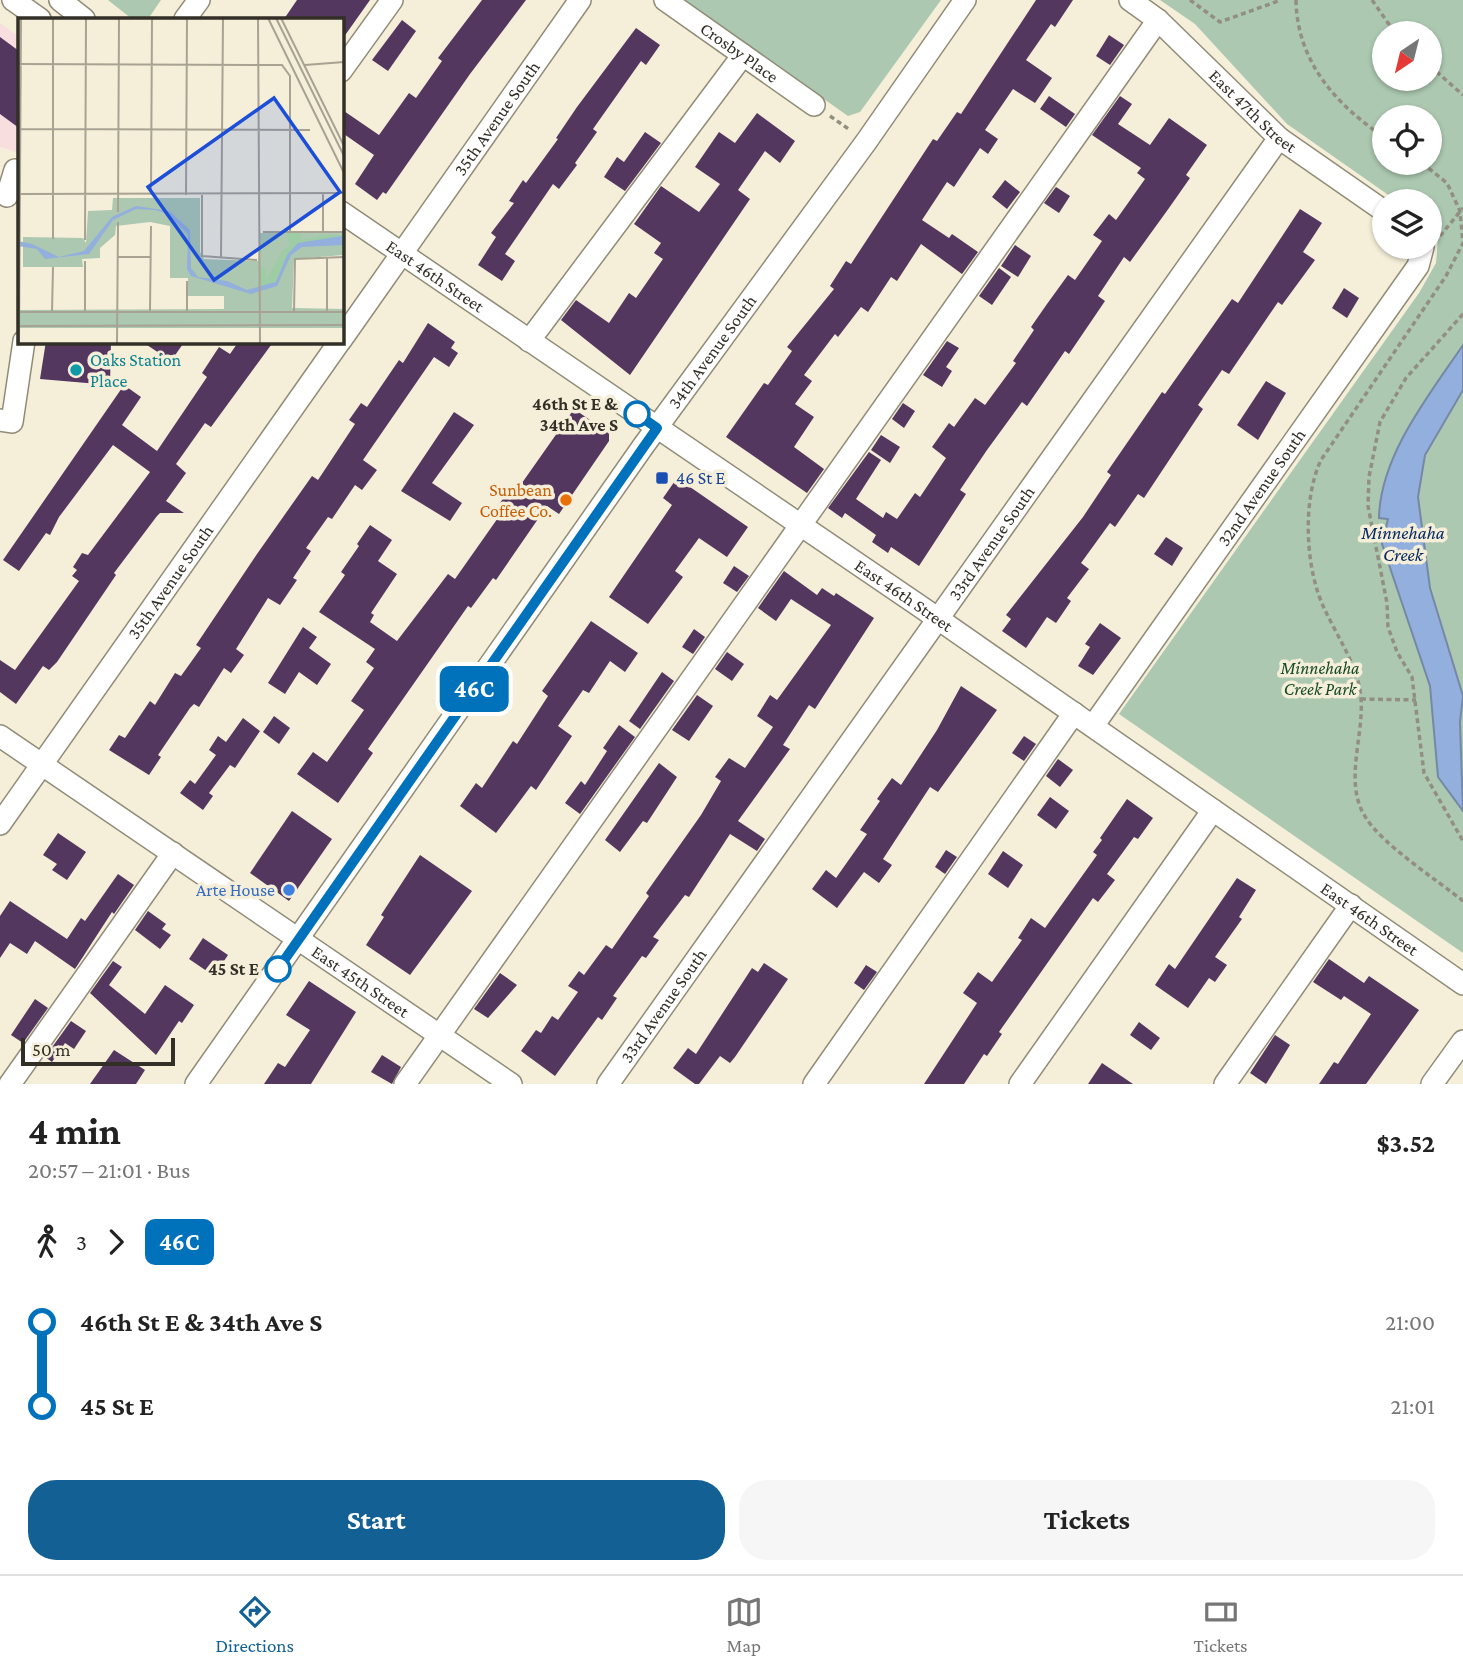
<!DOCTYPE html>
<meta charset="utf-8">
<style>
:root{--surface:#fff;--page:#f6f6f6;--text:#222;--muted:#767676;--line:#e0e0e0;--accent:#136194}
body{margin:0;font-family:"Crimson Pro",serif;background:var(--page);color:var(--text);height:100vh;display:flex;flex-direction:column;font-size:26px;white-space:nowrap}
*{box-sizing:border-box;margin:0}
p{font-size:23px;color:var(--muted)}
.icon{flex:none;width:38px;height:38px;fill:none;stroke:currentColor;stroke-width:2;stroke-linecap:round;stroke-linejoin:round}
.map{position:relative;height:1084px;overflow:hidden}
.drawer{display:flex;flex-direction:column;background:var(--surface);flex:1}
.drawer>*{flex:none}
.badge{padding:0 14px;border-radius:10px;font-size:24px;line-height:46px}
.needle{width:46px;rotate:215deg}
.controls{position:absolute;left:1372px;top:21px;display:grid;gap:14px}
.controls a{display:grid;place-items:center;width:70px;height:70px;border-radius:50%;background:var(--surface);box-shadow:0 2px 5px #0004;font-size:35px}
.scale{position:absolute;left:21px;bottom:18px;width:154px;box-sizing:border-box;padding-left:7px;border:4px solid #322f27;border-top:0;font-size:19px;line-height:24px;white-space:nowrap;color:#322f27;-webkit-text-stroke:5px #f5efda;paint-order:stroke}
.map>.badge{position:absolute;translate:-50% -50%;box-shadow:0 0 0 4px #fff}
.legs{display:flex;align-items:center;gap:10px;height:77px;padding:0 28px;font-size:23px}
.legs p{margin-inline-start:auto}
.overview{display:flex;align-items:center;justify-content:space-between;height:119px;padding:0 28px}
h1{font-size:38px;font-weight:700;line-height:52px}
.action{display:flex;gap:14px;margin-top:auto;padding:14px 28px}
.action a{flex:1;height:80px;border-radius:28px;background:var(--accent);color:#fff;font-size:28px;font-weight:700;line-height:80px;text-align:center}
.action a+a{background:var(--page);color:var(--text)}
ul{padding:0 28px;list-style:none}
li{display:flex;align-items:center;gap:24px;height:84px;font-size:26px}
li i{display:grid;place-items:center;width:10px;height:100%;margin:0 9px;background:currentColor}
li i::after{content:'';width:18px;height:18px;margin:-9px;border:5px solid;border-radius:50%;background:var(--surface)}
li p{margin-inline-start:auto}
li:first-child i{background:linear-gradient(#0000 50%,currentColor 0)}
li:last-child i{background:linear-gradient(currentColor 50%,#0000 0)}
.tabs{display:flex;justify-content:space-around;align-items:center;height:98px;border-top:2px solid var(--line);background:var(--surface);font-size:19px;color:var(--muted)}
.tabs a{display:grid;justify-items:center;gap:4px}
.tabs .on{color:var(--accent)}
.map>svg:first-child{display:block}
.commercial{fill:#f9dedf}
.green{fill:#acc8b0;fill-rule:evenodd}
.water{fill:#92afdd;stroke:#7589a6;stroke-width:2}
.building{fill:#54375f}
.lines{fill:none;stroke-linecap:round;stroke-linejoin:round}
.minor-casing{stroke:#918c78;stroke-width:24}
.path{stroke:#938f80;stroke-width:3.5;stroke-dasharray:5 3.5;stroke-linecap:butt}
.minor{stroke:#fff;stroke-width:21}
.line-1-casing{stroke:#fff;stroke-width:16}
.line-1{stroke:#0072bc;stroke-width:10}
.culture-dot{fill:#0f9aa8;stroke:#f5efda;stroke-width:2.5}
.stop-1-dot{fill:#fff;stroke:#0072bc;stroke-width:3.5}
.transit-dot{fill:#1a4fb4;stroke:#f5efda;stroke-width:2.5}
.food-dot{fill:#e8710a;stroke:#f5efda;stroke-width:2.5}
.shop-dot{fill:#3f7fe0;stroke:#f5efda;stroke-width:2.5}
.labels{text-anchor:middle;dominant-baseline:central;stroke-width:7;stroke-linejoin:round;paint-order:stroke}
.street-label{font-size:18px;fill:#322f27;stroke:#f5efda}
.culture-label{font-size:18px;fill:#0d838f;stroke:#f5efda;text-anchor:start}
.stop-label{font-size:18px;font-weight:bold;fill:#322f27;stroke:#f5efda;text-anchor:end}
.transit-label{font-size:18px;fill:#164399;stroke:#f5efda;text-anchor:start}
.food-label{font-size:18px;fill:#c56008;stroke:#f5efda;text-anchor:end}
.park-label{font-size:18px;font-style:italic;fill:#164a25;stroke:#f5efda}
.shop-label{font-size:18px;fill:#366cbe;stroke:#f5efda;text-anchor:end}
.water-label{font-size:19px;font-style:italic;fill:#082a61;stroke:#f5efda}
.inset-road{fill:none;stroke:#a7a292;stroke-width:2}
.view{fill:#1d4ed8;fill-opacity:0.15;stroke:#1d4ed8;stroke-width:3.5}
.inset-edge{fill:none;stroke:#322f27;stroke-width:3.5}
</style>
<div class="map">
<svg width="1463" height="1084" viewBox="0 0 1463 1084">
<rect width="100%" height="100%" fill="#f5efda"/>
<path class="commercial" d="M0,23L19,37V153L0,147Z"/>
<g class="green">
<path d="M108,0H161L148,19H132Z"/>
<path d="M683,0H941L860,112L848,116Z"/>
<path d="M1160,0H1463V953L1119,714L1419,293L1436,263L1438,238L1430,228V201H1397L1287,124L1195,24ZM1384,33H1430V79H1384ZM1384,117H1430V163H1384Z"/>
</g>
<path class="water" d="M1463,345V390L1425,455L1418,497L1430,588L1463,696L1460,722L1463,811L1438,777L1430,686L1382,544L1388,519L1379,518C1380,456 1429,395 1463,345Z"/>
<g class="building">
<path d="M297,0H370L341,41V19H284Z"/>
<path d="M482,0H526L470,74L386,194L383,192L377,200L355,184L374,155L341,132V109L379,135L409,93L416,98L442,61L438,58Z"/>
<path d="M1036,0H1073L1055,27L1051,24L1026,60L1052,78L1035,103L1013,89L985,130L998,139L988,154L980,148L954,187L947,182L922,220L949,238L952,234L978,252L962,274L921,244L897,281L891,277L868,312L861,307L838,337L835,334L804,375L812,381L795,404L814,417L794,447L824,469L807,493L726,437L764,383L768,385L792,351L787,347L834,289L830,286L846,261L851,264L933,139L937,141L957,112L961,114Z"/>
<path d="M402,20L416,31L388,71L372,60Z"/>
<path d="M636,28L660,45L646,65L641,61L593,129L597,132L575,163L577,165L559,189L553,184L505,254L515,261L502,281L478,265L496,237L491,233L514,203L509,201L523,180L526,183L558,139L556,138L577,107Z"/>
<path d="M1109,35L1124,45L1110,65L1096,56Z"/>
<path d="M0,37L19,51V128L0,114Z"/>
<path d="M1049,96L1075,114L1066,127L1040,109Z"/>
<path d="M1120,96L1132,104L1118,124L1150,145L1169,118L1207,145L1186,175L1190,178L1169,208L1130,262L1124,257L1098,296L1105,301L1069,354L1065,351L1027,406L1022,402L987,450L960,490L966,494L919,566L891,547L888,553L872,542L876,535L845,513L842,518L828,508L869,452L881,460L856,499L883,518L886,512L897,519L915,493L920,497L946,458L932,447L949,423L954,427L975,398L985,405L1016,363L1013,361L1034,330L1031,327L1047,304L1068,275L1075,280L1102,241L1093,235L1109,214L1116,220L1145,179L1137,173L1141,168L1092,135Z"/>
<path d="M757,113L795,141L780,163L765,151L738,190L750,199L630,375L561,320L576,300L609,323L629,293L636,298L663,259L654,253L661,243L634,224L661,186L699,212L720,184L695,167L719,132L735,143Z"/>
<path d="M645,132L661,143L625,191L604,177L617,157L624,162Z"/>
<path d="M1005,180L1020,192L1007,209L992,197Z"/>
<path d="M1056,187L1070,196L1059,213L1044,203Z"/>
<path d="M1300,209L1322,223L1303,252L1315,260L1282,305L1278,302L1229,374L1222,370L1198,405L1203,409L1144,498L1138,494L1115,527L1110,523L1081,563L1089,569L1067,598L1071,601L1056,623L1047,617L1026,648L1002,631L1011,619L1006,615L1083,517L1111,475L1107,472L1149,411L1162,392L1165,394L1232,299L1238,303Z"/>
<path d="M1015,245L1031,256L1018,277L1001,266Z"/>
<path d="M999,268L1011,277L992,305L979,296Z"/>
<path d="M1344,288L1359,298L1347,318L1332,308Z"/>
<path d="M428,323L455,342L451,348L458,353L449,367L434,357L363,460L377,470L362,490L355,485L332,519L328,517L306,548L311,551L293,578L297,580L280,605L268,598L236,649L244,655L231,673L224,668L199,707L194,704L190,708L158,755L161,757L149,775L109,750L119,735L125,738L150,701L155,705L175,673L181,676L201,648L196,645L257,554L312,476L318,480L355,424L349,420L361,403L367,407L399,360L403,363Z"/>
<path d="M46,341H111L110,385L40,379Z"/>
<path d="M141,341H185L171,361Z"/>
<path d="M239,341H274L211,427L205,423L176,464L186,473L166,501L184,513H160L157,516L114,573L116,575L57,662L49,670L43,666L16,704L0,692V660L15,670L79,581L72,576L77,570L73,567L82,553L88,555L150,472L113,445L59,517L50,535L46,533L19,571L3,560L124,385L141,397L122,425L157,451L207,377L202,373L219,347L230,354Z"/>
<path d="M947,341L959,348L946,367L952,371L942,387L923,375Z"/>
<path d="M1266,381L1286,393L1258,440L1237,425Z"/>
<path d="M903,403L915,411L904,428L892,419Z"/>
<path d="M574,409L609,433V441L559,514L547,506L496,580L493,578L471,608L468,606L368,749L373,753L338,803L297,774L313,752L327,762L364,710L351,701L374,668L366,662L375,649L319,612L345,575L341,572L359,546L357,544L370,525L392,540L378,561L397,574L371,613L374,615L370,622L397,641L448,574L455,579L500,515L494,511L505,496L510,500Z"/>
<path d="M454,412L474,425L432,483L462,503L450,521L401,491Z"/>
<path d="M881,435L900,447L890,463L871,450Z"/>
<path d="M677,478L748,527L727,557L699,538L675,571L683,577L648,624L609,597L672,505L663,498Z"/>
<path d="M1166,537L1183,548L1172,566L1154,554Z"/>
<path d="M734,566L749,576L737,592L723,583Z"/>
<path d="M784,571L817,595L822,588L834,596L836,593L874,618L815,709L809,705L783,745L790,749L738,821L765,839L757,851L730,834L689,897L685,895L653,937L659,940L646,958L642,956L613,996L617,998L602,1020L598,1017L555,1076L521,1051L536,1030L541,1033L552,1016L558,1020L578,992L568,986L579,971L584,975L606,945L612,949L649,896L646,893L701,815L721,781L715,777L729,758L745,768L773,727L757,716L770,695L777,700L831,625L791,599L776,621L758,608Z"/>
<path d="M591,621L638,653L625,672L610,661L589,693L583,690L558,726L572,736L536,790L531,786L496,833L460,806L476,783L482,788L513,741L517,744L548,696L542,691Z"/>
<path d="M1100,623L1121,638L1093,675L1078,666L1090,647L1085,644Z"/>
<path d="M303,627L317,637L309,648L331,664L317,685L299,672L285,694L268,683Z"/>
<path d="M694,629L705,637L693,654L682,647Z"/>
<path d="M727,652L744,664L732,681L715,669Z"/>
<path d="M662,672L674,681L640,729L629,721Z"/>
<path d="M961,686L997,710L938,792L930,787L883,859L892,865L879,883L864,872L837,908L812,889L826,870L836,878L867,834L860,830L880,801L877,799L892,778L901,785L937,730Z"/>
<path d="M697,695L713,706L689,741L672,730Z"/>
<path d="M274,716L290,728L279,744L263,732Z"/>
<path d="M243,718L260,731L235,768L230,765L209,793L213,796L203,810L180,793L190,780L195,784L216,755L209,750L218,736L226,742Z"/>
<path d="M619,725L635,737L580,814L565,803L581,781L585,785L607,751L603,748Z"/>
<path d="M1024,736L1036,744L1024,761L1012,753Z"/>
<path d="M1058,759L1073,770L1060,787L1046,776Z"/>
<path d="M659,763L677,777L647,823L643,821L620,852L605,840Z"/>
<path d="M1050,797L1069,811L1056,829L1037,815Z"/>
<path d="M1127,799L1153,818L1138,839L1134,837L1107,874L1115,880L1098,902L1093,898L999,1032L1002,1034L987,1056L984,1054L964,1084H924L977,1003L963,993L978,972L992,982L1022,940L1018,938L1031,918L1045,928L1097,855L1093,852L1102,840L1100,838Z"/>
<path d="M292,811L332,839L289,901L250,873Z"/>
<path d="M58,833L86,852L67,880L52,870L57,864L43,855Z"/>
<path d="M946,850L957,857L945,874L935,867Z"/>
<path d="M1003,851L1023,865L1008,888L988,874Z"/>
<path d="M420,855L472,891L410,975L366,945L384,917L381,915Z"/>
<path d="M118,874L134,885L114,914L112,912L75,969L35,941L27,954L10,943L0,958V916L10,901L67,939L81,918L85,921Z"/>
<path d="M1237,878L1256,890L1239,917L1242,919L1215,957L1227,965L1215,982L1209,978L1188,1008L1155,985L1169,964L1175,969Z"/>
<path d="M148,911L166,924L162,929L171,935L160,949L135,930Z"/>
<path d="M203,938L228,955L214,976L189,959Z"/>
<path d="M1329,959L1364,983L1369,976L1419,1010L1366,1084H1319L1334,1062L1338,1064L1371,1014L1344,996L1341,1000L1313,982Z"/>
<path d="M113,961L122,967L109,985L145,1014L165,985L194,1005L182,1023L179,1021L156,1055L90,993Z"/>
<path d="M764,963L788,979L735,1057L730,1063L720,1056L699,1084H695L673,1068L688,1048L696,1054L752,968L758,972Z"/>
<path d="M866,965L877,972L864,990L854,983Z"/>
<path d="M500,973L517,985L488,1018L474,1009Z"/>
<path d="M309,981L356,1012L311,1084H264L278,1063L285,1067L310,1030L286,1015Z"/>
<path d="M35,999L48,1008L23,1043L11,1035Z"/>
<path d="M71,1021L86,1031L74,1049L65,1043L52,1062L45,1057Z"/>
<path d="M1139,1022L1160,1038L1151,1050L1130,1035Z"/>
<path d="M1275,1035L1290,1045L1266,1084L1250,1073Z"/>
<path d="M114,1050L145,1070L136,1084H90Z"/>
<path d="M382,1055L401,1067L392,1084L371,1072Z"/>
<path d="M1102,1063L1133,1084H1088Z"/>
</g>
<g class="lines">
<defs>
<g id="minor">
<path d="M13,0L40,19"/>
<path d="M60,0L84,19"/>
<path id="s1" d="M665,0L814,105"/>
<path id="s2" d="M1130,0L1158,20L1279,138L1384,211"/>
<path d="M185,19L199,0"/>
<path d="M341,71L392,0"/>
<path d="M7,196L15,170L19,171"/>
<path id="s3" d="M341,212L921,607L1463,984"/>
<path id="s4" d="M341,340L580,0"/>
<path d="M529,341L743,55"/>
<path d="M0,420L12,422L24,341"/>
<path id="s5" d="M1093,726L1418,266L1423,247"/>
<path id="s6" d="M0,736L511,1084"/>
<path id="s7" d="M0,824L340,341"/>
<path d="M10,1084L173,853"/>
<path id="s8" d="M196,1084L644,445L866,142L965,0"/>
<path d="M405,1084L1158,20"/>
<path id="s9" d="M608,1084L1279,138"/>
<path d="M814,1084L1074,713"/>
<path d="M1020,1084L1213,810"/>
<path d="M1225,1084L1351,905"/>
<path d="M1432,1084L1463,1041"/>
</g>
</defs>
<use href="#minor" class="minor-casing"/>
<g class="path">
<path d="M1190,0L1220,22L1281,0"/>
<path d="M1296,0C1297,61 1335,104 1384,137"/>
<path d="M1372,0L1395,33"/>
<path d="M1430,66L1463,95"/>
<path d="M830,116L850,130"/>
<path d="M1422,163L1447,183L1460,211L1463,243L1446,276L1321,460C1302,500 1305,570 1325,610C1338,638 1358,666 1361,698C1364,738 1343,783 1366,818C1383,845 1437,880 1463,901"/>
<path d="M1440,236L1463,208"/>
<path d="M1463,314L1406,378L1380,422L1369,477L1368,506L1387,603L1388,627L1397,652L1412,677L1424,773L1463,841"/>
<path d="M1361,699L1416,700"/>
</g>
<use href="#minor" class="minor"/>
</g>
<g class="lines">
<defs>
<path id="line-1" d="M278,969L657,428L637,414"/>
</defs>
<use href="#line-1" class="line-1-casing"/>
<use href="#line-1" class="line-1"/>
</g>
<circle class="culture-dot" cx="76" cy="370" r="7"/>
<g class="stop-1-dot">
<circle cx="637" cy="414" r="12"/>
<circle cx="278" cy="969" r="12"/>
</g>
<rect class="transit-dot" x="655" y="471" width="14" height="14" rx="3.5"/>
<circle class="food-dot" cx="566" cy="500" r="7"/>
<circle class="shop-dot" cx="289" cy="890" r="7"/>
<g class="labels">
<g class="street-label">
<text stroke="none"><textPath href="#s1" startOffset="91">Crosby Place</textPath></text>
<text stroke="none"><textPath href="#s2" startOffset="166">East 47th Street</textPath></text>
<text stroke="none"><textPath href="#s4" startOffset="271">35th Avenue South</textPath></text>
<text stroke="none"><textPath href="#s3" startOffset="114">East 46th Street</textPath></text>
<text stroke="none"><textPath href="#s8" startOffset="896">34th Avenue South</textPath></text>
<text stroke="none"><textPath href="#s5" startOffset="292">32nd Avenue South</textPath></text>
<text stroke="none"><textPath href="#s9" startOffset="663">33rd Avenue South</textPath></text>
<text stroke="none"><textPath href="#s7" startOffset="296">35th Avenue South</textPath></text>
<text stroke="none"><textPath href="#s3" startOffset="681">East 46th Street</textPath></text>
<text stroke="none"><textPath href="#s3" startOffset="1248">East 46th Street</textPath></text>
<text stroke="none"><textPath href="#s6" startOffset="436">East 45th Street</textPath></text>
<text stroke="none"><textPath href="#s9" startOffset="96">33rd Avenue South</textPath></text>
</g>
<g class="culture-label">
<text x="90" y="360">Oaks Station<tspan x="90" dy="21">Place</tspan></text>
</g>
<g class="stop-label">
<text x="618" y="404">46th St E &amp;<tspan x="618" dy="21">34th Ave S</tspan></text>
<text x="259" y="969">45 St E</text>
</g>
<g class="transit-label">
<text x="676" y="478">46 St E</text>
</g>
<g class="food-label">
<text x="552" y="490">Sunbean<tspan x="552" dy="21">Coffee Co.</tspan></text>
</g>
<g class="park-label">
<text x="1320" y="668">Minnehaha<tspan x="1320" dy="21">Creek Park</tspan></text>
</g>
<g class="shop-label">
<text x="275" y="890">Arte House</text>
</g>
<g class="water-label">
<text x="1403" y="532">Minnehaha<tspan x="1403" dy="22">Creek</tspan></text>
</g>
</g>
<g transform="translate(18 18)">
<rect width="326" height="326" fill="#f5efda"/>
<path d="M95,180H182V234L186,241L240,243L242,215H325V237L276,241L274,290L325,291V310H0V292L206,291V278H170V260H152V208L132,204L98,208L97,217L82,230V240L64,241L65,249H5V219L65,220L68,225L70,193L94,192Z" fill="#acc8b0"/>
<path d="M269,215L284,216V222L306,217H325V219L277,227L258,264L243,270L241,247L248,251V262L264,233L272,228Z" fill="#9dcca5"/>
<path d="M118,188L151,193L172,212L173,250L180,259L209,263L229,272L258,264L269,237L280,225L324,218L325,227L284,229L273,237L259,268L233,276L173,258L169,251L170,216L149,196L137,192L118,191L95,202L71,236L27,241L19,231L0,228V223L14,226L41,239L66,233L94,199Z" fill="#92afdd"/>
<path class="inset-road" d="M240,0L242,325M250,0L326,155M258,0L326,138M263,0L326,128M0,46L264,47L272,58V214M287,47L326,44M2,111L292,112M2,176L326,175M133,177L134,0M168,177L169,0M184,177V238L239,242M100,194L101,0M245,214H326M305,214V175M35,221V0M67,222L68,0M100,239H132M203,239L205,0M67,293V243M132,293L133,208M309,293V239M0,294H326M34,294L35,249M169,294V263M276,294L277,241L326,239M0,308L326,307M1,325L3,0M99,325L100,204"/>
<path class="view" d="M256,80L322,174L196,262L130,169Z"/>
<rect width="326" height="326" class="inset-edge"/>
</g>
</svg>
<div class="controls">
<a><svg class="needle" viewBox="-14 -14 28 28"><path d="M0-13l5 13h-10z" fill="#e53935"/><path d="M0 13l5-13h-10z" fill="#767676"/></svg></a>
<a><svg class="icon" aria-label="locate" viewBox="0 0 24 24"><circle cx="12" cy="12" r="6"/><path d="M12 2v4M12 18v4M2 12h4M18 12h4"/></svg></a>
<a><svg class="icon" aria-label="layers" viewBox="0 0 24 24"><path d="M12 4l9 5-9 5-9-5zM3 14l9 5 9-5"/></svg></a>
</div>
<div class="scale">50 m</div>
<b class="badge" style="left:474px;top:689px;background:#0072bc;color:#fff">46C</b>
</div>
<section class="drawer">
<div class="overview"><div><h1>4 min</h1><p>20:57 – 21:01 · Bus</p></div><b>$3.52</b></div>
<div class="legs"><svg class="icon" aria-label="walk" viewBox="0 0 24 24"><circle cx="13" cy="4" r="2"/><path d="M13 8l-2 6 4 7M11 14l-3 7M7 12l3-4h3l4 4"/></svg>3<svg class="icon" aria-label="forward" viewBox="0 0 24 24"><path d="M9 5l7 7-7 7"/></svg><b class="badge" style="background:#0072bc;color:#fff">46C</b></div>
<ul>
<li><i style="color:#0072bc"></i><b>46th St E &amp; 34th Ave S</b><p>21:00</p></li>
<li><i style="color:#0072bc"></i><b>45 St E</b><p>21:01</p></li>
</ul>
<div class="action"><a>Start</a><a>Tickets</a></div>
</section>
<nav class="tabs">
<a class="on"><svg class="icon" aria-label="directions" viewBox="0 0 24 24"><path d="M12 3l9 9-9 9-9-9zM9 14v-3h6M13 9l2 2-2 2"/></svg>Directions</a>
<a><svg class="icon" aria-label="map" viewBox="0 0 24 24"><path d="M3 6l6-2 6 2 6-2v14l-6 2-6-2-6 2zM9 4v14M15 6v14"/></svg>Map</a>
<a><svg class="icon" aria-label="tickets" viewBox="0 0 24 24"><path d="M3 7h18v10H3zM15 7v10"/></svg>Tickets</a>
</nav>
